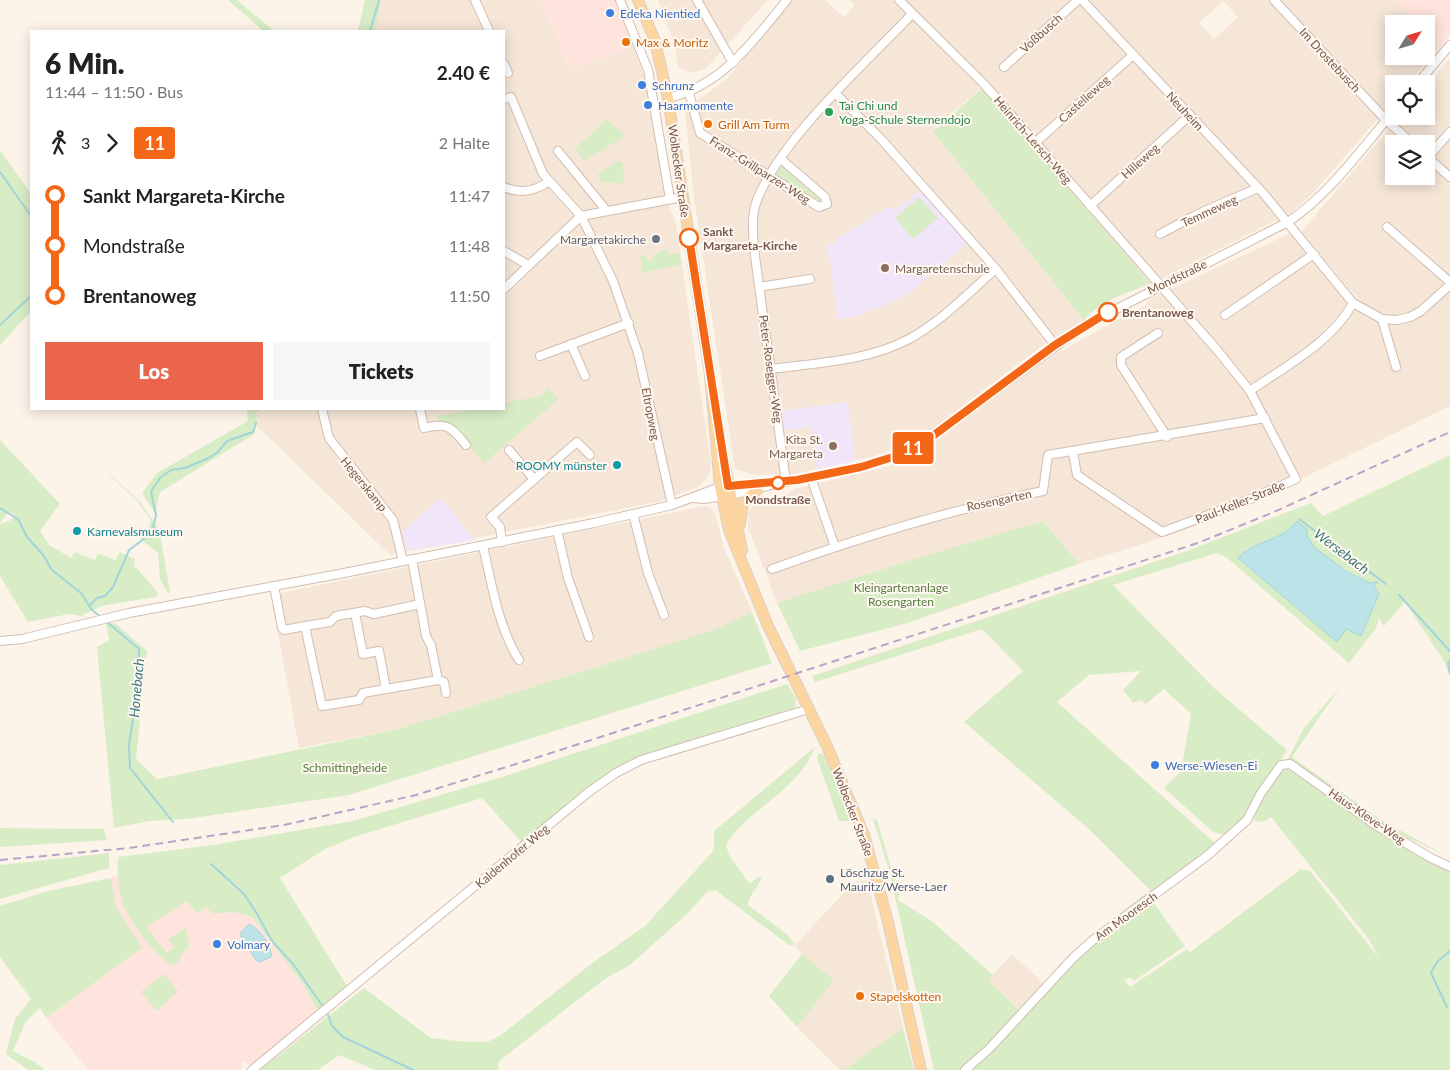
<!DOCTYPE html>
<html lang="de">
<meta charset="utf-8">
<style>
:root{--surface:#fff;--page:#f6f6f6;--text:#222;--muted:#767676;--accent:#ea654b}
body{margin:0;font-family:Lato,sans-serif;background:var(--page);color:var(--text);height:100vh;display:flex;flex-direction:column;font-size:19px;white-space:nowrap}
*{box-sizing:border-box;margin:0}
p{font-size:16px;color:var(--muted)}
.icon{flex:none;width:28px;height:28px;fill:none;stroke:currentColor;stroke-width:2;stroke-linecap:round;stroke-linejoin:round}
.map{position:relative;flex:1;overflow:hidden}
.side{position:absolute;left:30px;top:30px;width:475px;height:380px;display:flex;flex-direction:column;background:var(--surface);border-radius:0px;box-shadow:0 2px 12px #0003}
.side>*{flex:none}
.badge{padding:0 10px;border-radius:4px;font-size:18px;line-height:32px}
.needle{width:32px;rotate:53deg}
.tools{position:absolute;left:1385px;top:15px;display:grid;gap:10px}
.tools a{display:grid;place-items:center;width:50px;height:50px;border-radius:0px;background:var(--surface);box-shadow:0 2px 12px #0003;font-size:25px}
.map>.badge{position:absolute;translate:-50% -50%;box-shadow:0 0 0 2px #fff}
.legs{display:flex;align-items:center;gap:8px;height:55px;padding:0 15px;font-size:16px}
.legs p{margin-inline-start:auto}
.headline{display:flex;align-items:center;justify-content:space-between;height:85px;padding:0 15px}
h1{font-size:28px;font-weight:800;line-height:38px}
.cta{display:flex;gap:10px;margin-top:auto;padding:10px 15px}
.cta a{flex:1;height:58px;border-radius:0px;background:var(--accent);color:#fff;font-size:20px;font-weight:800;line-height:58px;text-align:center}
.cta a+a{background:var(--page);color:var(--text)}
ul{padding:0 15px;list-style:none}
li{display:flex;align-items:center;gap:18px;height:50px;font-size:19px}
li i{display:grid;place-items:center;width:8px;height:100%;margin:0 6px;background:currentColor}
li i::after{content:'';width:12px;height:12px;margin:-6px;border:4px solid;border-radius:50%;background:var(--surface)}
li p{margin-inline-start:auto}
li:first-child i{background:linear-gradient(#0000 50%,currentColor 0)}
li:last-child i{background:linear-gradient(currentColor 50%,#0000 0)}
.map>svg:first-child{display:block}
.residential{fill:#f5e6d7;fill-rule:evenodd}
.commercial{fill:#fee4dc}
.education{fill:#f1e5fa}
.green{fill:#d8ecc6;fill-rule:evenodd}
.water{fill:#bce4e8;stroke:#a2d5da}
.lines{fill:none;stroke-linecap:round;stroke-linejoin:round}
.stream{stroke:#a2d5da;stroke-width:2}
.minor-casing{stroke:#d3bdb0;stroke-width:10}
.major-casing{stroke:#d9d1cd;stroke-width:12}
.minor{stroke:#fff;stroke-width:8}
.major{stroke:#fdd5a0;stroke-width:10}
.rail{stroke:#b6a5c9;stroke-width:2;stroke-dasharray:8 5;stroke-linecap:butt}
.line-1-casing{stroke:#fff;stroke-width:11}
.line-1{stroke:#f36717;stroke-width:8}
.shop-dot{fill:#3f7fe0;stroke:#fff8f0;stroke-width:2}
.food-dot{fill:#e8710a;stroke:#fff8f0;stroke-width:2}
.leisure-dot{fill:#2e9e5b;stroke:#fff8f0;stroke-width:2}
.stop-1-dot{fill:#fff;stroke:#f36717;stroke-width:2.5}
.worship-dot{fill:#6b7280;stroke:#fff8f0;stroke-width:2}
.education-dot{fill:#8d6e63;stroke:#fff8f0;stroke-width:2}
.culture-dot{fill:#0f9aa8;stroke:#fff8f0;stroke-width:2}
.service-dot{fill:#5c6f8a;stroke:#fff8f0;stroke-width:2}
.labels{text-anchor:middle;dominant-baseline:central;stroke-width:4;stroke-linejoin:round;paint-order:stroke}
.shop-label{font-size:12px;fill:#366cbe;stroke:#fff8f0;text-anchor:start}
.street-label{font-size:12px;fill:#79594b;stroke:#fff8f0}
.food-label{font-size:12px;fill:#c56008;stroke:#fff8f0;text-anchor:start}
.leisure-label{font-size:12px;fill:#27864d;stroke:#fff8f0;text-anchor:start}
.stop-label{font-size:12px;font-weight:bold;fill:#79594b;stroke:#fff8f0;text-anchor:start}
.worship-label{font-size:12px;fill:#5b616d;stroke:#fff8f0;text-anchor:end}
.education-label{font-size:12px;fill:#785e54;stroke:#fff8f0;text-anchor:start}
.culture-label{font-size:12px;fill:#0d838f;stroke:#fff8f0;text-anchor:end}
.park-label{font-size:12px;fill:#547a3f;stroke:#fff8f0}
.service-label{font-size:12px;fill:#4e5e75;stroke:#fff8f0;text-anchor:start}
.water-label{font-size:14px;font-style:italic;fill:#3d787e;stroke:#fff8f0}
</style>
<div class="map">
<svg width="1450" height="1070" viewBox="0 0 1450 1070">
<rect width="100%" height="100%" fill="#fdf4e9"/>
<g class="residential">
<path d="M377,0H541L570,70L633,47L645,77L668,203L676,224L711,464L709,474L700,486L661,501L390,555L257,426L256,409H504V31H373Z"/>
<path d="M658,0H768L705,69L690,73L678,67L674,44Z"/>
<path d="M792,0H825L844,17L855,5L850,0H1395L1416,24H1394V56H1426V35L1439,48L1408,84H1394V100L1313,193L1292,212L1151,284L981,88L932,130L1084,320L1046,343L928,432L902,445L872,457L794,474L754,475L735,469L694,197L685,109L727,79ZM1223,1L1238,17L1214,39L1199,23Z"/>
<path d="M1450,58V406L1248,505L1183,531L1079,564L1043,521L777,603L748,528V512L757,502L786,495L795,489L890,466L1052,356L1147,304L1148,300L1291,233L1357,311L1380,323L1395,369L1400,371L1381,315L1364,306L1301,232L1400,116H1426V86ZM1394,144H1426V176H1394Z"/>
<path d="M705,506L711,508L715,513L724,548L752,612L715,630L399,729L299,748L271,595Z"/>
<path d="M867,880L903,1028L844,1070H840L797,1027L834,980L802,954L795,945L854,882Z"/>
<path d="M1012,954L1043,983L1019,1009L988,980Z"/>
</g>
<g class="commercial">
<path d="M541,0H616L633,47L570,70Z"/>
<path d="M1395,0H1450V35L1439,48L1426,35V24H1416Z"/>
<path d="M124,871L197,893L213,914L227,912L247,914L254,919L304,986L318,1011L255,1064L251,1065L243,1061L241,1070H88L46,1018L142,948L116,906L111,878Z"/>
</g>
<g class="education">
<path d="M922,189L969,242L912,291L899,299L854,317L838,319L827,243L836,244L835,240L890,206L894,210Z"/>
<path d="M848,402L855,461L817,469L811,427L784,430L781,411Z"/>
<path d="M441,498L475,540L408,551L402,532Z"/>
</g>
<g class="green">
<path d="M228,0H237L274,31H263Z"/>
<path d="M365,0H381L375,31H358Z"/>
<path d="M982,88L1151,284C1127,293 1101,300 1084,320L932,130L940,126Z"/>
<path d="M607,119L625,136L584,161L575,149Z"/>
<path d="M0,150L31,194V311L0,345Z"/>
<path d="M618,161L623,163L624,184L601,182L597,175Z"/>
<path d="M784,166L819,197L820,196L822,202L819,203L776,177L775,174L780,167Z"/>
<path d="M919,197L938,218L913,239L895,218Z"/>
<path d="M669,248L668,255L680,253L682,264L642,273L640,255H645L648,261H652L656,254Z"/>
<path d="M549,388L558,399L554,403L484,463L455,429L439,422L437,416L476,409H504V403L540,396Z"/>
<path d="M247,409H256L257,426H253L256,430L253,435L160,492L155,513L142,493L157,473L248,421Z"/>
<path d="M0,440L60,504L40,531L49,545L71,558L75,552L95,560L98,553L115,560L120,552L135,559L134,568L136,567L158,593L156,597L101,606L81,616L69,614L28,622L0,576V524L10,521L15,515L9,511L0,523Z"/>
<path d="M88,454L140,502L159,529L170,591L168,594L160,579L158,553L139,538L147,536L151,520L138,502Z"/>
<path d="M1450,455V677L1444,661L1405,602L1384,626L1379,618L1376,628L1349,663L1226,557L1217,553L1113,585L1214,688L1287,750L1246,817L1227,836L1213,832L1164,788L1181,771L1191,714L1164,689L1146,704L1140,700L1133,703L1123,690L1141,671L1089,675L1057,702L1216,844L1155,890L1161,896L1153,902L1185,946L1134,981L1130,978L1124,979L1130,987L1187,949L1190,952L1301,869L1310,871L1379,958L1368,938L1271,817L1264,822L1255,821L1254,815L1278,774L1290,767L1381,833L1450,865V1070H934L889,870L873,819L877,820L899,895L898,900L933,922L993,975L988,980L1018,1009L1084,942L1150,890L1091,831L964,722L1023,671L982,629L815,682L812,676L1187,551L1311,503L1323,516ZM1296,522C1304,530 1307,539 1314,547C1325,560 1355,574 1369,583L1337,641L1246,549L1286,534Z"/>
<path d="M1043,521L1079,564L904,624L800,651L777,603L915,559Z"/>
<path d="M752,612L772,663L349,795L187,819L149,821L114,828L97,647L109,640L106,624L115,623L147,651L136,759L157,779L399,729L714,630Z"/>
<path d="M787,684L796,699L795,708L624,765L604,776L521,842L482,798L357,836L325,849L280,878L347,986L318,1011L304,986L254,919C242,911 227,912 213,914L206,907L197,914L187,901L146,927L167,953L174,947L168,940L186,928L189,947C180,954 181,960 174,966C158,960 128,920 123,904C118,889 117,873 118,857L213,845L353,821L505,776Z"/>
<path d="M1340,687L1292,757L1381,820L1450,858L1379,824L1288,759L1304,728Z"/>
<path d="M815,747C799,790 749,808 726,845L729,855L747,880L750,883L761,876L762,878L749,899L748,905L789,936L795,945L790,946L715,890L707,892L688,913L630,965L606,978L499,1061L498,1070H375L339,1055L318,1070H260L364,988L431,1038L466,1042H487L501,1035L591,964L645,926L714,850V831Z"/>
<path d="M819,753L824,755L850,812L849,821H839L817,758Z"/>
<path d="M0,828L104,829L107,840L0,847Z"/>
<path d="M109,853V868L0,899V865Z"/>
<path d="M111,878L116,906L142,948L46,1018L40,1008L26,1021L13,1051L35,1062L45,1070H28L6,1054L15,1019L31,999L0,957V906L48,891Z"/>
<path d="M802,954L834,980L797,1027L769,996Z"/>
<path d="M164,974L178,991L157,1011L141,992Z"/>
<path d="M903,1028L914,1070H844Z"/>
</g>
<g class="water">
<path d="M1297,521L1307,529V536L1315,548L1346,571L1369,583L1378,582L1374,585L1379,594L1361,636L1346,629L1337,642L1238,558C1255,539 1280,543 1297,521Z"/>
<path d="M249,924C258,927 273,947 271,957L260,962L256,960L241,937V932Z"/>
</g>
<g class="lines">
<g class="stream">
<path d="M370,31L379,0"/>
<path d="M0,172L31,216"/>
<path d="M0,325L31,296"/>
<path d="M256,409L257,410"/>
<path d="M0,508L18,519L27,537L44,556L51,569L81,593L92,610L101,617"/>
<path d="M1299,519L1386,584"/>
<path d="M1399,595L1450,651"/>
<path d="M90,605L97,598L105,596L113,587L129,550L152,533L156,515L151,491L160,478L171,470L185,468L209,458L218,452L227,441L253,432L256,423"/>
<path d="M107,622L139,649L138,686L129,745L130,768L173,822"/>
<path d="M1450,660L1448,664L1450,673"/>
<path d="M211,864L244,894L256,912L272,941L293,964L324,1008"/>
<path d="M1447,1007L1431,973L1437,962L1450,951"/>
<path d="M327,1012L332,1026L343,1037L413,1070"/>
</g>
<defs>
<g id="minor">
<path d="M475,0L489,31"/>
<path d="M620,0L648,70L670,199"/>
<path d="M697,0L733,63"/>
<path d="M899,0L983,83L1218,351L1250,391L1296,479L1246,501L1162,532L1077,475L1073,453"/>
<path d="M1082,0L1264,194L1353,303L1382,319L1397,320L1410,317L1421,311L1450,285"/>
<path d="M1274,0L1386,120L1413,144"/>
<path d="M504,64L508,73"/>
<path d="M1004,67L1078,0"/>
<path d="M1417,84L1450,45"/>
<path d="M689,93L700,133L819,207L827,204L825,197L781,159"/>
<path d="M836,94L881,139L996,269L1055,345"/>
<path d="M668,98C723,85 753,41 787,0"/>
<path d="M504,99L511,97L543,174L581,216L613,281L638,353L672,505"/>
<path d="M1035,143L1133,55"/>
<path d="M558,151L606,210"/>
<path d="M1426,156L1450,177"/>
<path d="M1428,157L1450,132"/>
<path d="M504,187C519,194 535,191 548,182"/>
<path d="M1090,206L1189,116"/>
<path d="M1387,227L1450,282"/>
<path d="M1160,234L1200,213L1258,188"/>
<path d="M504,251L528,265"/>
<path d="M759,287L810,279"/>
<path d="M504,289L581,216L683,197"/>
<path d="M1225,315L1314,254"/>
<path d="M1382,319L1396,367"/>
<path d="M1158,333L1121,357V365L1167,437"/>
<path d="M571,344L585,376"/>
<path d="M540,356L629,323"/>
<path d="M771,369C817,363 868,361 909,339C940,323 970,291 996,269"/>
<path d="M1250,391C1286,366 1332,342 1353,303"/>
<path d="M322,409L329,438L393,520L403,561"/>
<path d="M420,409L424,428C448,422 451,427 466,445"/>
<path d="M509,450L534,479"/>
<path d="M811,477L835,547"/>
<path d="M786,482L754,249C753,232 751,216 757,200C782,137 865,64 912,14"/>
<path d="M692,498L704,499L736,494L775,484L861,467L895,456L922,443L1087,324L1288,222C1330,194 1361,149 1394,111"/>
<path d="M633,514L648,573L664,615"/>
<path d="M557,530L568,578L589,637"/>
<path d="M502,542L500,527L491,517L577,442L590,455"/>
<path d="M483,546C492,585 498,626 519,660"/>
<path d="M772,569C861,537 950,510 1043,491L1048,455L1265,418"/>
<path d="M274,586L282,628L284,630L305,626L322,706L359,700L363,693L438,680L431,645L426,636L412,559"/>
<path d="M355,613L363,654L379,651L386,689"/>
<path d="M305,626L330,622L336,616L365,611L374,614L420,604"/>
<path d="M0,641L22,639L129,613L339,574L594,523L672,505L720,487L770,483"/>
<path d="M438,680L444,682L446,693"/>
<path d="M252,1070L590,791L616,773L641,760L809,709"/>
<path d="M965,1070L989,1049L1073,958L1093,940L1207,856L1247,820L1261,793L1281,765L1290,764L1377,826L1431,858L1450,867"/>
</g>
<g id="major">
<path d="M638,0L655,41L668,98L711,381"/>
<path d="M710,375L720,487L729,530L768,626L827,746L864,835L887,918L921,1070"/>
<path d="M724,461L742,550"/>
<path d="M740,525L743,503L758,489"/>
</g>
</defs>
<use href="#minor" class="minor-casing"/>
<use href="#major" class="major-casing"/>
<use href="#minor" class="minor"/>
<use href="#major" class="major"/>
<path class="rail" d="M0,860L129,848L284,825L416,795L545,755L1198,543L1274,512L1450,432"/>
</g>
<g class="lines">
<defs>
<path id="line-1" d="M689,238L728,486L797,480L861,467L896,456L922,444L1055,345L1108,312"/>
</defs>
<use href="#line-1" class="line-1-casing"/>
<use href="#line-1" class="line-1"/>
</g>
<g class="shop-dot">
<circle cx="610" cy="13" r="5"/>
<circle cx="642" cy="85" r="5"/>
<circle cx="648" cy="105" r="5"/>
<circle cx="1155" cy="765" r="5"/>
<circle cx="217" cy="944" r="5"/>
</g>
<g class="food-dot">
<circle cx="626" cy="42" r="5"/>
<circle cx="708" cy="124" r="5"/>
<circle cx="860" cy="996" r="5"/>
</g>
<circle class="leisure-dot" cx="829" cy="112" r="5"/>
<g class="stop-1-dot">
<circle cx="689" cy="238" r="9"/>
<circle cx="1108" cy="312" r="9"/>
<circle cx="778" cy="483" r="6"/>
</g>
<circle class="worship-dot" cx="656" cy="239" r="5"/>
<g class="education-dot">
<circle cx="885" cy="268" r="5"/>
<circle cx="833" cy="446" r="5"/>
</g>
<g class="culture-dot">
<circle cx="617" cy="465" r="5"/>
<circle cx="77" cy="531" r="5"/>
</g>
<circle class="service-dot" cx="830" cy="879" r="5"/>
<g class="labels">
<g class="shop-label">
<text x="620" y="13">Edeka Nientied</text>
<text x="652" y="85">Schrunz</text>
<text x="658" y="105">Haarmomente</text>
<text x="1165" y="765">Werse-Wiesen-Ei</text>
<text x="227" y="944">Volmary</text>
</g>
<g class="street-label">
<text transform="translate(1041 33) rotate(-42)">Voßbusch</text>
<text transform="translate(1330 60) rotate(47)">Im Drostebusch</text>
<text transform="translate(1084 99) rotate(-42)">Castelleweg</text>
<text transform="translate(1185 111) rotate(47)">Neuheim</text>
<text transform="translate(1033 140) rotate(49)">Heinrich-Lersch-Weg</text>
<text transform="translate(1140 161) rotate(-42)">Hilleweg</text>
<text transform="translate(760 170) rotate(32)">Franz-Grillparzer-Weg</text>
<text transform="translate(679 171) rotate(82)">Wolbecker Straße</text>
<text transform="translate(1209 211) rotate(-25)">Temmeweg</text>
<text transform="translate(1177 277) rotate(-26)">Mondstraße</text>
<text transform="translate(771 369) rotate(82)">Peter-Rosegger-Weg</text>
<text transform="translate(651 414) rotate(79)">Eltropweg</text>
<text transform="translate(364 484) rotate(51)">Hegerskamp</text>
<text transform="translate(999 500) rotate(-12)">Rosengarten</text>
<text transform="translate(1240 502) rotate(-22)">Paul-Keller-Straße</text>
<text transform="translate(853 812) rotate(69)">Wolbecker Straße</text>
<text transform="translate(1367 816) rotate(34)">Haus-Kleve-Weg</text>
<text transform="translate(512 856) rotate(-40)">Kaldenhofer Weg</text>
<text transform="translate(1126 916) rotate(-36)">Am Mooresch</text>
</g>
<g class="food-label">
<text x="636" y="42">Max &amp; Moritz</text>
<text x="718" y="124">Grill Am Turm</text>
<text x="870" y="996">Stapelskotten</text>
</g>
<g class="leisure-label">
<text x="839" y="105">Tai Chi und<tspan x="839" dy="14">Yoga-Schule Sternendojo</tspan></text>
</g>
<g class="stop-label">
<text x="703" y="231">Sankt<tspan x="703" dy="14">Margareta-Kirche</tspan></text>
<text x="1122" y="312">Brentanoweg</text>
<text x="778" y="499" text-anchor="middle">Mondstraße</text>
</g>
<g class="worship-label">
<text x="646" y="239">Margaretakirche</text>
</g>
<g class="education-label">
<text x="895" y="268">Margaretenschule</text>
<text x="823" y="439" text-anchor="end">Kita St.<tspan x="823" dy="14">Margareta</tspan></text>
</g>
<g class="culture-label">
<text x="607" y="465">ROOMY münster</text>
<text x="87" y="531" text-anchor="start">Karnevalsmuseum</text>
</g>
<g class="park-label">
<text x="901" y="587">Kleingartenanlage<tspan x="901" dy="14">Rosengarten</tspan></text>
<text x="345" y="767">Schmittingheide</text>
</g>
<g class="service-label">
<text x="840" y="872">Löschzug St.<tspan x="840" dy="14">Mauritz/Werse-Laer</tspan></text>
</g>
<g class="water-label">
<text transform="translate(1342 551) rotate(37)">Wersebach</text>
<text transform="translate(136 688) rotate(-85)">Honebach</text>
</g>
</g>
</svg>
<div class="tools">
<a><svg class="needle" viewBox="-14 -14 28 28"><path d="M0-13l5 13h-10z" fill="#e53935"/><path d="M0 13l5-13h-10z" fill="#767676"/></svg></a>
<a><svg class="icon" aria-label="locate" viewBox="0 0 24 24"><circle cx="12" cy="12" r="6"/><path d="M12 2v4M12 18v4M2 12h4M18 12h4"/></svg></a>
<a><svg class="icon" aria-label="layers" viewBox="0 0 24 24"><path d="M12 4l9 5-9 5-9-5zM3 14l9 5 9-5"/></svg></a>
</div>
<b class="badge" style="left:913px;top:448px;background:#f36717;color:#fff">11</b>
<section class="side">
<div class="headline"><div><h1>6 Min.</h1><p>11:44 – 11:50 · Bus</p></div><b>2.40 €</b></div>
<div class="legs"><svg class="icon" aria-label="walk" viewBox="0 0 24 24"><circle cx="13" cy="4" r="2"/><path d="M13 8l-2 6 4 7M11 14l-3 7M7 12l3-4h3l4 4"/></svg>3<svg class="icon" aria-label="forward" viewBox="0 0 24 24"><path d="M9 5l7 7-7 7"/></svg><b class="badge" style="background:#f36717;color:#fff">11</b><p>2 Halte</p></div>
<ul>
<li><i style="color:#f36717"></i><b>Sankt Margareta-Kirche</b><p>11:47</p></li>
<li><i style="color:#f36717"></i><span>Mondstraße</span><p>11:48</p></li>
<li><i style="color:#f36717"></i><b>Brentanoweg</b><p>11:50</p></li>
</ul>
<div class="cta"><a>Los</a><a>Tickets</a></div>
</section>
</div>
